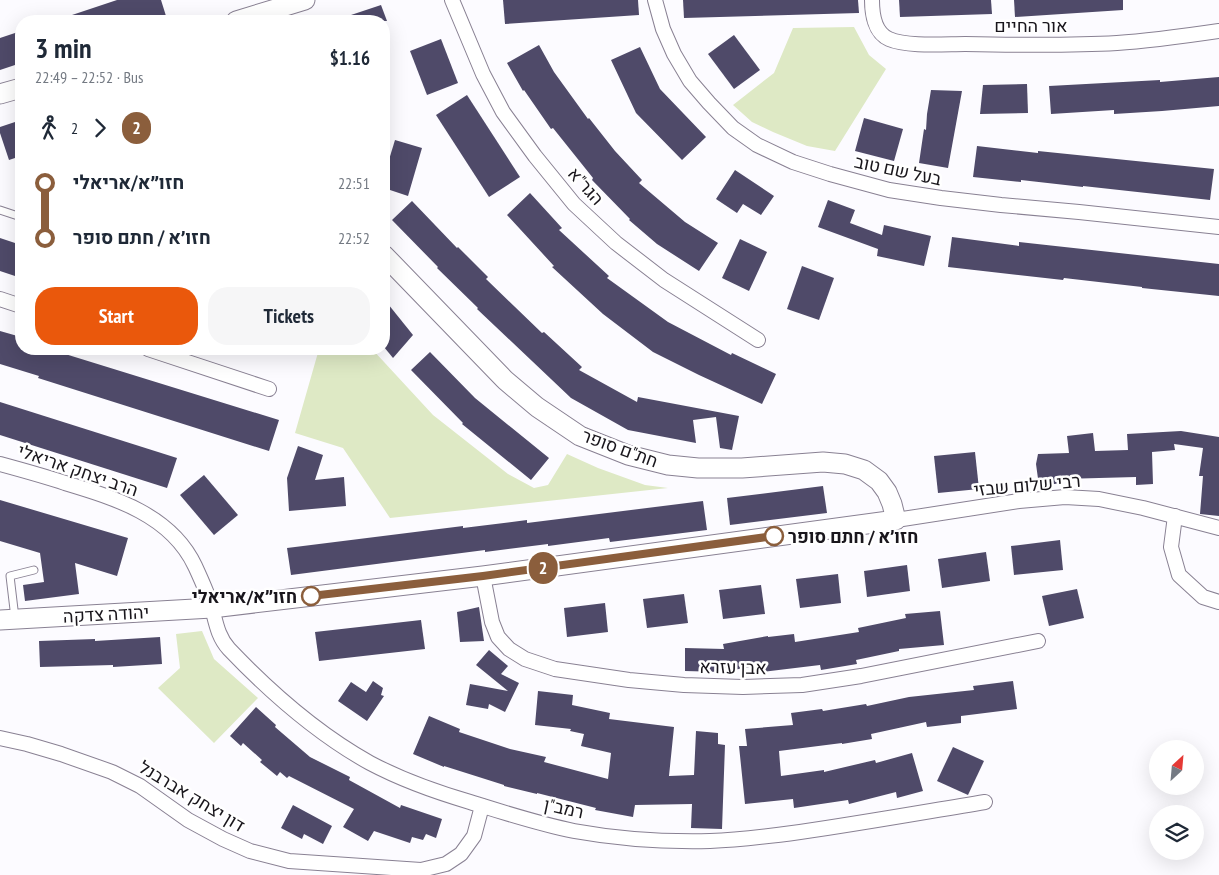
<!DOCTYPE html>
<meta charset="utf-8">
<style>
:root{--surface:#fff;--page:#f6f6f7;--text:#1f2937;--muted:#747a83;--accent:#ea580c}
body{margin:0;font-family:"PT Sans Narrow",Heebo,sans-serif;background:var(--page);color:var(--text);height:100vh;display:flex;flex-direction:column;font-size:19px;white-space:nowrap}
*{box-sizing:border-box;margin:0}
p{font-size:16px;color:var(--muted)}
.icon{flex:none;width:28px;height:28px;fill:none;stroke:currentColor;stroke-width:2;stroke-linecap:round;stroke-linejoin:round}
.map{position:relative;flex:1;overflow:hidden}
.side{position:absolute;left:15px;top:15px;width:375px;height:340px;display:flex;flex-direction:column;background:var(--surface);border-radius:20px;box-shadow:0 5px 20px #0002}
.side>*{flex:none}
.badge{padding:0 10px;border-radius:16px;font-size:18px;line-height:32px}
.needle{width:32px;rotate:26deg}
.controls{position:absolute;left:1149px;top:740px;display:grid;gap:10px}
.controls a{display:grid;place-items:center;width:55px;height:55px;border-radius:50%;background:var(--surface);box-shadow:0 5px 20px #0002;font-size:25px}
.map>.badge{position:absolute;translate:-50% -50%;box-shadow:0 0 0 2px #fff}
.legs{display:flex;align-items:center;gap:8px;height:55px;padding:0 20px;font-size:16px}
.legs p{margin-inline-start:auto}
.overview{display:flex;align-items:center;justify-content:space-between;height:85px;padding:0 20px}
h1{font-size:28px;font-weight:700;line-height:38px}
.primary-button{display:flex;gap:10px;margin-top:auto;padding:10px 20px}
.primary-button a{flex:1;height:58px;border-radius:20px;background:var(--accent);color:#fff;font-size:20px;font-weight:700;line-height:58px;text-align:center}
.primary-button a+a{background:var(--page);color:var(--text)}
ul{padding:0 20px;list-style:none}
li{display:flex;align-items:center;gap:18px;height:55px;font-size:19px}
li i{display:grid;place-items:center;width:8px;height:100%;margin:0 6px;background:currentColor}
li i::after{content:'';width:12px;height:12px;margin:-6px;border:4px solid;border-radius:50%;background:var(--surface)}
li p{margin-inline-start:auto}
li:first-child i{background:linear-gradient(#0000 50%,currentColor 0)}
li:last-child i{background:linear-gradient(currentColor 50%,#0000 0)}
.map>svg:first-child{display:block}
.green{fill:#dee9c5}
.building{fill:#4f4a69}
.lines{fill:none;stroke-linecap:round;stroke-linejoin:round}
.lane-casing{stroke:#898193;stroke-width:9}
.street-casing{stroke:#898193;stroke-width:16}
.secondary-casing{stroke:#898193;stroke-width:21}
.lane{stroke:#fff;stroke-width:7}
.street{stroke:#fff;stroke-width:14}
.secondary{stroke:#fff;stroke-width:19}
.line-1-casing{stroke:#fff;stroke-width:11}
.line-1{stroke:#8b5e3c;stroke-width:8}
.stop-1-dot{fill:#fff;stroke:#8b5e3c;stroke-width:2.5}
.labels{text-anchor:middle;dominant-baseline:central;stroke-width:5;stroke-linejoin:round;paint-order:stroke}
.street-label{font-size:18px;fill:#19161c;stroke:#fff}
.stop-label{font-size:18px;font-weight:bold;fill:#19161c;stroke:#fff;text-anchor:start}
</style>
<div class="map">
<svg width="1219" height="875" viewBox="0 0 1219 875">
<rect width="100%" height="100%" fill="#fcfbff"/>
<g class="green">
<path d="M854,27L869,55L886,69L835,151L807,146L773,132L752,122L733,105L774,73L793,28Z"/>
<path d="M319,349H372L433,415L508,474L534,488L548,485L567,454L598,468L645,485L668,488L390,518L343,448L295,433Z"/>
<path d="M202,631L214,659L258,698L214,743L158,688L180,668L176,634Z"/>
</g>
<g class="building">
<path d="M117,0H161L166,16L150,21H60V19Z"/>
<path d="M503,0H638L639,15L505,24Z"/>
<path d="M683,0H858L859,13L684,18Z"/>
<path d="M899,0H991L992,14L900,17Z"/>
<path d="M1014,0H1123V10L1015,17Z"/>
<path d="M381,5L387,21H339V19Z"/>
<path d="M21,31V63L0,70V38Z"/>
<path d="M734,35L760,70L734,89L708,54Z"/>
<path d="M441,39L458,83L427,95L410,51Z"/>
<path d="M539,45L554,72L588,119L589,118L615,151L642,180L639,183L685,222L718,243L699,271L657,244L629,220L630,219L592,180L593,178L553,128L551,129L524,90L523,91L507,63Z"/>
<path d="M640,47L660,89L706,137L682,160L636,113L611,60Z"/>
<path d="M1219,77V106L1162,111L1114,114V110L1051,114L1049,86L1160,80V82Z"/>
<path d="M1027,84L1028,113L980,114L983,85Z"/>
<path d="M931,90L962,91L948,168L919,163L924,129L926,130L927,114Z"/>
<path d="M467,95L520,177L489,197L436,115Z"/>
<path d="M864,118L903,129L894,161L855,151Z"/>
<path d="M21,120V156L9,160L0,133V127Z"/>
<path d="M395,140L422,148L408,196L384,188V176Z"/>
<path d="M977,146L1038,153V151L1214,169L1210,200L1083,186V187L1021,180V182L973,177Z"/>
<path d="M735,170L774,196L761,215L743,204L737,213L716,199Z"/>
<path d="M530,193L562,228L559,230L609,276L607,278L668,322L731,355L732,353L776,374L762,404L699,375L653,352L603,314L552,267L554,266L507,215Z"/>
<path d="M828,200L855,210L850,223L882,235L884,225L931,236L924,266L877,256L878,249L818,227Z"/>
<path d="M412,201L457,248L458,247L488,277L486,279L542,333L544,332L582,367L579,370L637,402L638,397L739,416L732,450L720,448L716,417L693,420L696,443L628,430L571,398L477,309L478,308L437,268L438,267L392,220Z"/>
<path d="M952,237L1019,246V242L1219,264V296L1142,288V287L1064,278L1063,280L948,267Z"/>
<path d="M0,238L21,245V278L0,271Z"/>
<path d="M740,239L767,252L749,291L722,278Z"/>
<path d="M802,266L834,278L819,320L787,309Z"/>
<path d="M384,299L413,335L393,358L384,347Z"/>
<path d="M0,331L21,337V349H49L279,420L269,451L38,378L39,376L0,364Z"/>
<path d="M430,352L475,398L549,458L531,480L462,424L463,423L411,370Z"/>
<path d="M0,402L177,458L167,488L0,435Z"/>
<path d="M1181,431L1219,437V516L1200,514L1203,476H1199L1203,448L1174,444L1175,450L1152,452L1153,484L1136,485V477L1062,479V483L1039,486L1036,464L1038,454L1069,453L1067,436L1093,433L1095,451L1128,450L1127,434Z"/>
<path d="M298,446L323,455L315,480L344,477L346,506L289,511L287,478Z"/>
<path d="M975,452L979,489L938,493L934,456Z"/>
<path d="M204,475L238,515L214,535L180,495Z"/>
<path d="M823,486L827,513L730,525L727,498Z"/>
<path d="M0,500L128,538L117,576L75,563L79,594L25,601L23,585L44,582L40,553L0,541Z"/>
<path d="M703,501L707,530L610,542L609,538L548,546V544L485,552V550L291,575L287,548L463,526V528L527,520V523Z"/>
<path d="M1060,540L1063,570L1014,575L1011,546Z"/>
<path d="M986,552L990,581L942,588L938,559Z"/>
<path d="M907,565L910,591L867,597L864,571Z"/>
<path d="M838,574L841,603L800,608L796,579Z"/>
<path d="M761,585L765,614L723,619L719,590Z"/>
<path d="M1077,589L1084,618L1049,626L1042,596Z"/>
<path d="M684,594L688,623L647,628L643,599Z"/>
<path d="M605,603L608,632L567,637L564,608Z"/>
<path d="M479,607L484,641L460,642L457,612Z"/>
<path d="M940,611L944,645L899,649V651L856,660L857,664L821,670L820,665L761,672L760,665L723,672L685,671V648L724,649L723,644L768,636V637L794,634L795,642L859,632L858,628L906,618L905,614Z"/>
<path d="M421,620L425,649L319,661L315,632Z"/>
<path d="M160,637L162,664L113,667V665L40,667L39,641L95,639V641Z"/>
<path d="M489,650L508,666L501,674L519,683L505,712L489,704L488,709L466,705L470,684L508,691L476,665Z"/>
<path d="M373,681L383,688L381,695L384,696L367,721L338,701L351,682L366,692Z"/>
<path d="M1013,681L1017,709L961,716V723L927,727L926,722L871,734L872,739L842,744V743L779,751L781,776L824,770V772L875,760L876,763L912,753L923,791L897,798L896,792L849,804L848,800L794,808L793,799L745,804L739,746H747L745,729L793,725L791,713L822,709L823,711L866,704L867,706L909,697L974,690L973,686Z"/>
<path d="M538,691L573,695L572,705L610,713L609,719L674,727L669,776L694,775L696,731L718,733V744L725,745L722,829L691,828L692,804L635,805L633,817L595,810L596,808L537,793V794L504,786V785L444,766V767L413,754L429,716L460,729L459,732L510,749L546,757L544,762L608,779L611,753L581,746L584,734L570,731L571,729L535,725Z"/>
<path d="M256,707L276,725L275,727L310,757L350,777L349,780L400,808L401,805L442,819L436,838L426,834L423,840L412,837L410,843L374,831L368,841L343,827L354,809L289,776L287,778L280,772L277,776L260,762L262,760L243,743L241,746L230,736Z"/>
<path d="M953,747L984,761L968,795L937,781Z"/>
<path d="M293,805L332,826L323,844L304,834L302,839L281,828Z"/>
</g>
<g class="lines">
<defs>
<g id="lane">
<path d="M0,210L21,217"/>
<path d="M15,618L10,576L34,570"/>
</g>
<g id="street">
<path d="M452,0L483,74L503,112L535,156L574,204L616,243L664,280L758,340"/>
<path d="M655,0L663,29L674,54L690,81L709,103L733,128L757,145L793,162L830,174L889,190L941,198L1001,205L1079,212L1219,227"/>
<path d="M872,0C872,14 875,33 889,39C907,47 945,44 965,44C1015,45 1066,46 1117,43C1151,41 1185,36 1219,31"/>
<path d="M0,299L21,306"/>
<path d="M148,349L269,389"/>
<path d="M0,464C22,470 44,476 65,483C115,498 171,515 195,566C201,579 208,594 212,608C216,623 218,637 229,649C270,692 318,734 370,763C402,780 436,792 470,802C505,813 539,824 574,831C618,839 666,842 710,841C740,840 771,836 800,832C862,823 924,812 985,802"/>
<path d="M1175,516L1171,547L1179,575L1203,597L1219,602"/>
<path d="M896,520L1019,501L1065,497L1099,499L1143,508L1219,528"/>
<path d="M483,576L492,622L498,637L509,649L525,659L555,669L629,680L684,685L743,687L802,685L861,676L1038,641"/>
<path d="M0,738L27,744L61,754L112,772L140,786L188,820L223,839L250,851L289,861L421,870L446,864L461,854L474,836L482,806"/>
</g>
<g id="secondary">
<path d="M236,21L305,0"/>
<path d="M0,94L21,88"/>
<path d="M0,620L212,608L483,576L896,520L892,504L887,492L879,481L864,470L845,464L823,462L742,468H698L668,465L628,455L580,436L537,407L505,380L384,255"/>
</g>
</defs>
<use href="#lane" class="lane-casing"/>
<use href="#street" class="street-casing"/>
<use href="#secondary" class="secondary-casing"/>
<use href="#lane" class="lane"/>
<use href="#street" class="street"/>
<use href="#secondary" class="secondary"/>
</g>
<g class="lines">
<defs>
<path id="line-1" d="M311,596L483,576L774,536"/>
</defs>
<use href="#line-1" class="line-1-casing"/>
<use href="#line-1" class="line-1"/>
</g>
<g class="stop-1-dot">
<circle cx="774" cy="536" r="9"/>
<circle cx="311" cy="596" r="9"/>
</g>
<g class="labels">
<g class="street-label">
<text x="1031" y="25">אור החיים</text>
<text transform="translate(898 170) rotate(12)">בעל שם טוב</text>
<text transform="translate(586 186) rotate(48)">הגר"א</text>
<text transform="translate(620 448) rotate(20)">חת"ם סופר</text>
<text transform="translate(78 470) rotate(19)">הרב יצחק אריאלי</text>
<text transform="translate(1027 485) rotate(-5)">רבי שלום שבזי</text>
<text transform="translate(106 614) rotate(-3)">יהודה צדקה</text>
<text transform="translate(733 667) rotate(1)">אבן עזרא</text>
<text transform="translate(192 796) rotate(31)">דון יצחק אברבנל</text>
<text transform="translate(564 808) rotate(12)">רמב"ן</text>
</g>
<g class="stop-label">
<text x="788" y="536">חזו׳א / חתם סופר</text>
<text x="297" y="596" text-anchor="end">חזו״א/אריאלי</text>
</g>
</g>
</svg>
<div class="controls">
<a><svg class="needle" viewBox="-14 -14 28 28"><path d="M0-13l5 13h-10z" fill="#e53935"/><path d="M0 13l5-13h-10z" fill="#747a83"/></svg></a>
<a><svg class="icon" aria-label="layers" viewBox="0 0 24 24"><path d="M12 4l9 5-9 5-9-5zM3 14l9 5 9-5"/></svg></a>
</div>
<b class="badge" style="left:543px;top:568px;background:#8b5e3c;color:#fff">2</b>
<section class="side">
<div class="overview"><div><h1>3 min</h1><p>22:49 – 22:52 · Bus</p></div><b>$1.16</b></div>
<div class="legs"><svg class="icon" aria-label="walk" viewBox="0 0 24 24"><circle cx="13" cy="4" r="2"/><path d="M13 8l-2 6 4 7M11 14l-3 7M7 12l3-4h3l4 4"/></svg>2<svg class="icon" aria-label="forward" viewBox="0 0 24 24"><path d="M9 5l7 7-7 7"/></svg><b class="badge" style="background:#8b5e3c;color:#fff">2</b></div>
<ul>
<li><i style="color:#8b5e3c"></i><b>חזו״א/אריאלי</b><p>22:51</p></li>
<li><i style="color:#8b5e3c"></i><b>חזו׳א / חתם סופר</b><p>22:52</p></li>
</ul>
<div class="primary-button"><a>Start</a><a>Tickets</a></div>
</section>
</div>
